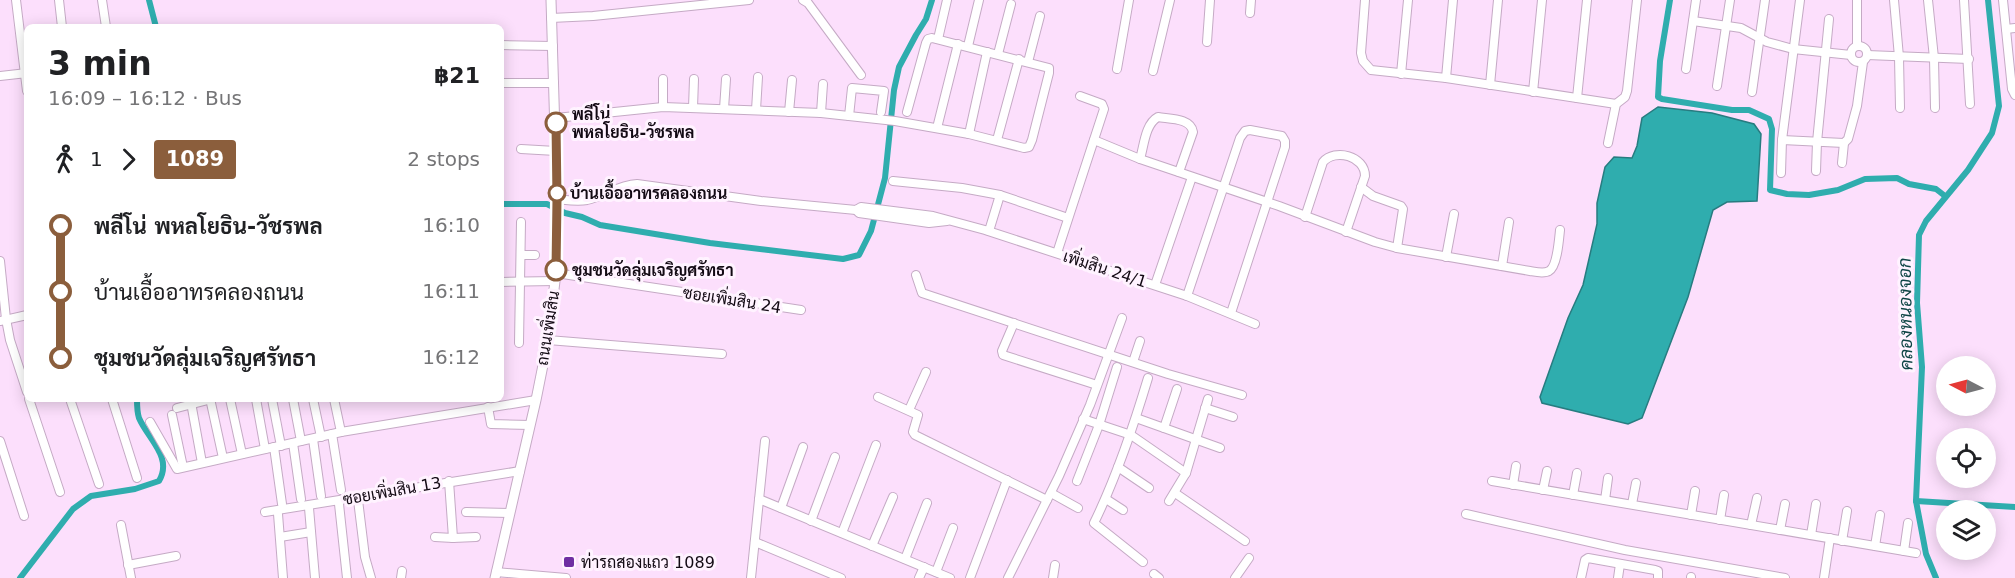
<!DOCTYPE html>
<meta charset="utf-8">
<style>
:root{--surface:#fff;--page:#f6f6f6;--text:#202124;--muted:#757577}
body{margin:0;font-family:"DejaVu Sans",Sarabun,sans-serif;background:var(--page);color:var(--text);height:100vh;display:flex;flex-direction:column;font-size:22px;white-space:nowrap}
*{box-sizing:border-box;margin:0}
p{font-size:20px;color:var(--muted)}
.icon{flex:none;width:33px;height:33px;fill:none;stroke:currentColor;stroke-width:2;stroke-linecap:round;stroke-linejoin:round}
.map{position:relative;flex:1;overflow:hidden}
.side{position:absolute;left:24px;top:24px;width:480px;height:378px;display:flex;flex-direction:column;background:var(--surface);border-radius:9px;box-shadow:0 3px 15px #0003}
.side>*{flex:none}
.badge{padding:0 12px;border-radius:4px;font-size:21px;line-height:39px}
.needle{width:39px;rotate:276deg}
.fabs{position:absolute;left:1936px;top:356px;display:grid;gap:12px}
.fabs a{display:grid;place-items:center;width:60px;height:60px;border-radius:50%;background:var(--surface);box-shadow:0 3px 15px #0003;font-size:30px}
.map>.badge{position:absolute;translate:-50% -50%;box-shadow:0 0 0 3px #fff}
.legs{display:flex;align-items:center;gap:9px;height:66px;padding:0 24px;font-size:20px}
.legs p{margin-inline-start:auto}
.overview{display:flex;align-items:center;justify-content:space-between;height:102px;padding:0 24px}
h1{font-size:33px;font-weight:700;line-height:45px}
ul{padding:0 24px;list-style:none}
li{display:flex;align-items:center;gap:21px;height:66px;font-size:22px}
li i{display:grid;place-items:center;width:9px;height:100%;margin:0 8px;background:currentColor}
li i::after{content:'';width:15px;height:15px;margin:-8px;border:4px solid;border-radius:50%;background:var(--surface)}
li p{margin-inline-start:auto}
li:first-child i{background:linear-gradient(#0000 50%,currentColor 0)}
li:last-child i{background:linear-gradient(currentColor 50%,#0000 0)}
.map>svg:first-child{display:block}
.water{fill:#2fadae;stroke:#277c80;stroke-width:1.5}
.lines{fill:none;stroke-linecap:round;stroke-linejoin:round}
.canal{stroke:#2fadae;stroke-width:6}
.minor-casing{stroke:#c5aac5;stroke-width:10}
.tertiary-casing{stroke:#c5aac5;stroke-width:11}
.minor{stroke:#fff;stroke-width:8}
.tertiary{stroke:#fff;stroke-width:9}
.line-1-casing{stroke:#fff;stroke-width:14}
.line-1{stroke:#8b5e3c;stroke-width:9}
.stop-1-dot{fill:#fff;stroke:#8b5e3c;stroke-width:3}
.poi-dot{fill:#6f2da2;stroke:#fff3ff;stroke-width:2}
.labels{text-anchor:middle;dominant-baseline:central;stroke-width:6;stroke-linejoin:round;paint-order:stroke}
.stop-label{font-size:16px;font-weight:bold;fill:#130a14;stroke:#fff3ff;text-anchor:start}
.street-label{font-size:16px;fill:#130a14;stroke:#fff3ff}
.poi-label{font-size:16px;fill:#130a14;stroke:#fff3ff;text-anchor:start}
.water-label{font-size:18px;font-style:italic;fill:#0f4546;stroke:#fff3ff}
</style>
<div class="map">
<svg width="2015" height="578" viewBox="0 0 2015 578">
<rect width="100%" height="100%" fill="#fcdffc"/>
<path class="water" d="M1658,107L1712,113L1754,124L1761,134L1757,201L1727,202L1713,210L1688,297L1642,418L1628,424L1542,403L1540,397L1568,318L1583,285L1597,224V203L1605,167L1614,157L1632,158L1637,146L1642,118Z"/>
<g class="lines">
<g class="canal">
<path d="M149,0L156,27"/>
<path d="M1670,0L1660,61L1658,97L1662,99L1732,110H1749L1769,119L1772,129L1770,190L1787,194L1809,195L1838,190L1865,179L1897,178L1909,184L1936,189L1945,196"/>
<path d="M501,204H547L565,213L582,217L600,225L710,243L843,259L859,255L871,231L885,178L894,90L899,67L916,35L926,19L932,0"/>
<path d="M1916,501L2015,507"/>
<path d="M20,578L73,509L91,496L135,489L159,481C173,457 148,439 139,418C137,412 137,405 137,399"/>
<path d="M1936,578L1926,554L1916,501L1922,367L1917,303L1919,235L1926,221L1968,170L1992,133L1999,106L1988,0"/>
</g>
<defs>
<g id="minor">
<path d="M16,0L27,91"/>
<path d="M59,0L62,27"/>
<path d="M102,0L106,27"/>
<path d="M803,0L808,3L861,75"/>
<path d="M1365,0L1361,53L1363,61L1371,70L1446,78L1616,104"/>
<path d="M1857,0V46"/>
<path d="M1894,0L1899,57L1900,108"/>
<path d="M1928,0L1934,58L1935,108"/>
<path d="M1964,0L1970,104"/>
<path d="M2003,0L2012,89L2015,95"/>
<path d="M1250,13L1251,0"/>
<path d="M551,18L593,16L749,0"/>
<path d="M1693,21L1741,28L1767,42L1793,49L1851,55"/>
<path d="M2006,29L2015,28"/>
<path d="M938,39L947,0"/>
<path d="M1207,42L1210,0"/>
<path d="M501,45L553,46"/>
<circle cx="1859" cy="54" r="8"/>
<path d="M968,46L979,0"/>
<path d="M998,54L1011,4"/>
<path d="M1867,55L1969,59"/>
<path d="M1028,62L1040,16"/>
<path d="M1117,69L1129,0"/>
<path d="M1686,69L1696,0"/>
<path d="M1153,71L1170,0"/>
<path d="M1401,74L1408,0"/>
<path d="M0,76L27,73"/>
<path d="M1446,78L1453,0"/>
<path d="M501,83H554"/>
<path d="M1490,85L1498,0"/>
<path d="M1717,86L1730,0"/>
<path d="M1533,92L1542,0"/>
<path d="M1752,92L1765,0"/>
<path d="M1577,98L1587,0"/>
<path d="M663,107V79"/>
<path d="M693,108L694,79"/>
<path d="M724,109L726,79"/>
<path d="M756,110L758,77"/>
<path d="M789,112L792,80"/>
<path d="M821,113L823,84"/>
<path d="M849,116L852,88L884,91L881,112"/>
<path d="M556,118L663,107L821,113L895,121L969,134L1024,148L1029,147L1032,140L1049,73V68L932,38L928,39L926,43L907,112"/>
<path d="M937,128L958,44"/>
<path d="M969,134L987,52"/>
<path d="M997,140L1019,59"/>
<path d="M1094,140L1140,159L1279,206L1375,242L1397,248L1530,271C1536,272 1544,274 1549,271C1557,267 1559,240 1560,230"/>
<path d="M1782,140L1844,143L1848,139L1857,106L1863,62"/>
<path d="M1608,143L1616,104L1625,97L1627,91L1637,0"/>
<path d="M521,149L556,151"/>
<path d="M1140,159C1144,146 1145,124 1158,117C1170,119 1191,118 1193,132L1179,172"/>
<path d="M1842,163L1844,143"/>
<path d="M1816,171L1817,142L1829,19"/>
<path d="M1781,173L1782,140L1800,0"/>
<path d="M893,181L962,188L1000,195L1068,218"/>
<path d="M1361,187L1373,196L1401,206L1403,209L1397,248"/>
<path d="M557,199C567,200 577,202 587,200C604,196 619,185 637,184L761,201L856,210L861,207L933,216L985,230L1187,296L1255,324"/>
<path d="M856,210L859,213L929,223L947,221"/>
<path d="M1305,217L1323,162C1335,148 1365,156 1365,176L1346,232"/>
<path d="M989,231L1000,195"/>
<path d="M1057,253L1104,109L1102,104L1080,96"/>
<path d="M521,255H535"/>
<path d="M1446,257L1454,214"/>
<path d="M0,261L6,319L10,340L27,392"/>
<path d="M1502,266L1509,222"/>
<path d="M556,273L801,310"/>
<path d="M916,275L922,293L1168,374L1242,395"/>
<path d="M501,282L555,281"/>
<path d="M1155,285L1192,177"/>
<path d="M1187,296L1240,138L1245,131L1250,130L1282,136L1285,141V147L1231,313"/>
<path d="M0,321L27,315"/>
<path d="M1014,323L1002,351L1003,355L1097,385"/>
<path d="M548,340L722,354"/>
<path d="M519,343L521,222"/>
<path d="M1133,362L1140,341"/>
<path d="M878,397L918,415L913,432L915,435L1047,500"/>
<path d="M29,399L60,492"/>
<path d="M70,399L99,484"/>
<path d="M112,399L137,478"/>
<path d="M230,399L242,454"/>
<path d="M256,399L265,449"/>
<path d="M272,399L281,446"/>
<path d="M293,399L301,441"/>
<path d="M313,399L321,437"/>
<path d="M334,399L341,432"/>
<path d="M211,403L223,458"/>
<path d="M488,407L491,424L530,425"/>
<path d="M177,408L208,400"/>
<path d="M192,408L202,463"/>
<path d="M1205,408L1233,417"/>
<path d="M909,410L926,372"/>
<path d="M172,415L183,467"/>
<path d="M1136,418L1220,448"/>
<path d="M1083,419L1131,435L1186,473L1169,501"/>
<path d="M150,422L177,469L341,432L536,400"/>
<path d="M1164,428L1177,389"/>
<path d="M332,434L341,490"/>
<path d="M313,439L321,496"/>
<path d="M0,441L24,516"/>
<path d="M293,443L301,499"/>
<path d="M274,447L282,504"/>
<path d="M1118,467L1149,488"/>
<path d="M1186,473L1208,399"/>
<path d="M1077,481L1099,425L1117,367"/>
<path d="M1492,481L1916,553"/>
<path d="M1513,485L1516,466"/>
<path d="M1543,490L1547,471"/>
<path d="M1051,493L1078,508"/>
<path d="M1175,493L1245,541"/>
<path d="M1573,495L1577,473"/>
<path d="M759,499L950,578"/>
<path d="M1106,499L1123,510"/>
<path d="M358,500L365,557L371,578"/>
<path d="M1605,500L1608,478"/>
<path d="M339,504L347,578"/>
<path d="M1632,504L1636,483"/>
<path d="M309,508L315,578"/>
<path d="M781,508L803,447"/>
<path d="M265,512L520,471"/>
<path d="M466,512L509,513"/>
<path d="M278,514L283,578"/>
<path d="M1466,514L1625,550L1785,578"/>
<path d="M1691,515L1695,491"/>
<path d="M1720,520L1724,495"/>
<path d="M811,521L835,457"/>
<path d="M121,525L131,578"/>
<path d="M1751,525L1757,498"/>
<path d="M1780,530L1785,504"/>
<path d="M842,533L876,445"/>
<path d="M1811,535L1816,504"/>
<path d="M280,537L311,532"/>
<path d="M435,537L453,538L449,481"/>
<path d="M453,538L476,537"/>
<path d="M1842,541L1847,511"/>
<path d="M755,542L841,578"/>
<path d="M872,546L893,497"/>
<path d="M1875,546L1880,515"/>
<path d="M1904,551L1908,523"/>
<path d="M905,559L927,503"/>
<path d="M1143,562L1094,523C1117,476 1133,428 1148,378"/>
<path d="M128,565L176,556"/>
<path d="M496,572L566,578"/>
<path d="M936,572L953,528"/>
<path d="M1154,574L1159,578"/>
<path d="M401,578L402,571"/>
<path d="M751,578L765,441"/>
<path d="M919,578L924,567"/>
<path d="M970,578L1007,480"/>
<path d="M1008,578L1059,476L1090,405L1122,318"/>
<path d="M1053,578L1055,565"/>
<path d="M1235,578L1249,558"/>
<path d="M1581,578L1585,560L1588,558L1655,570L1658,571V578"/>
<path d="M1618,578L1620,564"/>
<path d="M1691,578V577"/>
<path d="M1824,578L1830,538"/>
</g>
<path id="tertiary" d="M495,578L536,400L548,340L555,281L557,199L551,0"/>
</defs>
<use href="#minor" class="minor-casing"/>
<use href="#tertiary" class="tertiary-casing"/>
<use href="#minor" class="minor"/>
<use href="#tertiary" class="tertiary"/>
</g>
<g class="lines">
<defs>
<path id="line-1" d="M556,123L557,199L556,270"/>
</defs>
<use href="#line-1" class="line-1-casing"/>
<use href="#line-1" class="line-1"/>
</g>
<g class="stop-1-dot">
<circle cx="556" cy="123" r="10"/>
<circle cx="557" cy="193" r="8"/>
<circle cx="556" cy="270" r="10"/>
</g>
<rect class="poi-dot" x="563" y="556" width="12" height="12" rx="3"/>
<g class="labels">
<g class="stop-label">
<text x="572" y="114">พลีโน่<tspan x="572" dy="18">พหลโยธิน-วัชรพล</tspan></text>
<text x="570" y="193">บ้านเอื้ออาทรคลองถนน</text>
<text x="572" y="270">ชุมชนวัดลุ่มเจริญศรัทธา</text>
</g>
<g class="street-label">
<text transform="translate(1105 269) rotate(18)">เพิ่มสิน 24/1</text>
<text transform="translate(732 300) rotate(9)">ซอยเพิ่มสิน 24</text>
<text transform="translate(548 328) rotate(-81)">ถนนเพิ่มสิน</text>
<text transform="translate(392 491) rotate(-10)">ซอยเพิ่มสิน 13</text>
</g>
<g class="poi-label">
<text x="581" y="562">ท่ารถสองแถว 1089</text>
</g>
<g class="water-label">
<text transform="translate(1905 314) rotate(-91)">คลองหนองจอก</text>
</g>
</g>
</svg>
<div class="fabs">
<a><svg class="needle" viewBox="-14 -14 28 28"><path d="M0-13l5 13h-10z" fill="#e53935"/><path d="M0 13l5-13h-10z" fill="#757577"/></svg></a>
<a><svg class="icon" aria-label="locate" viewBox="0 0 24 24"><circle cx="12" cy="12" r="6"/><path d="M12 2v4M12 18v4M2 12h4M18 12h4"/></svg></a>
<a><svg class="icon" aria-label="layers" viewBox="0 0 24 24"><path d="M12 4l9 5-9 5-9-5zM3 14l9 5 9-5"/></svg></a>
</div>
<section class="side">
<div class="overview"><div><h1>3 min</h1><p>16:09 – 16:12 · Bus</p></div><b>฿21</b></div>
<div class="legs"><svg class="icon" aria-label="walk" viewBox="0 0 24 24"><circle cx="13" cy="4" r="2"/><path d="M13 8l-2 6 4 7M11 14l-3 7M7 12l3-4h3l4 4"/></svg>1<svg class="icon" aria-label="forward" viewBox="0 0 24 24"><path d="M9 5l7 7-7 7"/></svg><b class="badge" style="background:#8b5e3c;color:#fff">1089</b><p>2 stops</p></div>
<ul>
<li><i style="color:#8b5e3c"></i><b>พลีโน่ พหลโยธิน-วัชรพล</b><p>16:10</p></li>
<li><i style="color:#8b5e3c"></i><span>บ้านเอื้ออาทรคลองถนน</span><p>16:11</p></li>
<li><i style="color:#8b5e3c"></i><b>ชุมชนวัดลุ่มเจริญศรัทธา</b><p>16:12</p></li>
</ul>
</section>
</div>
